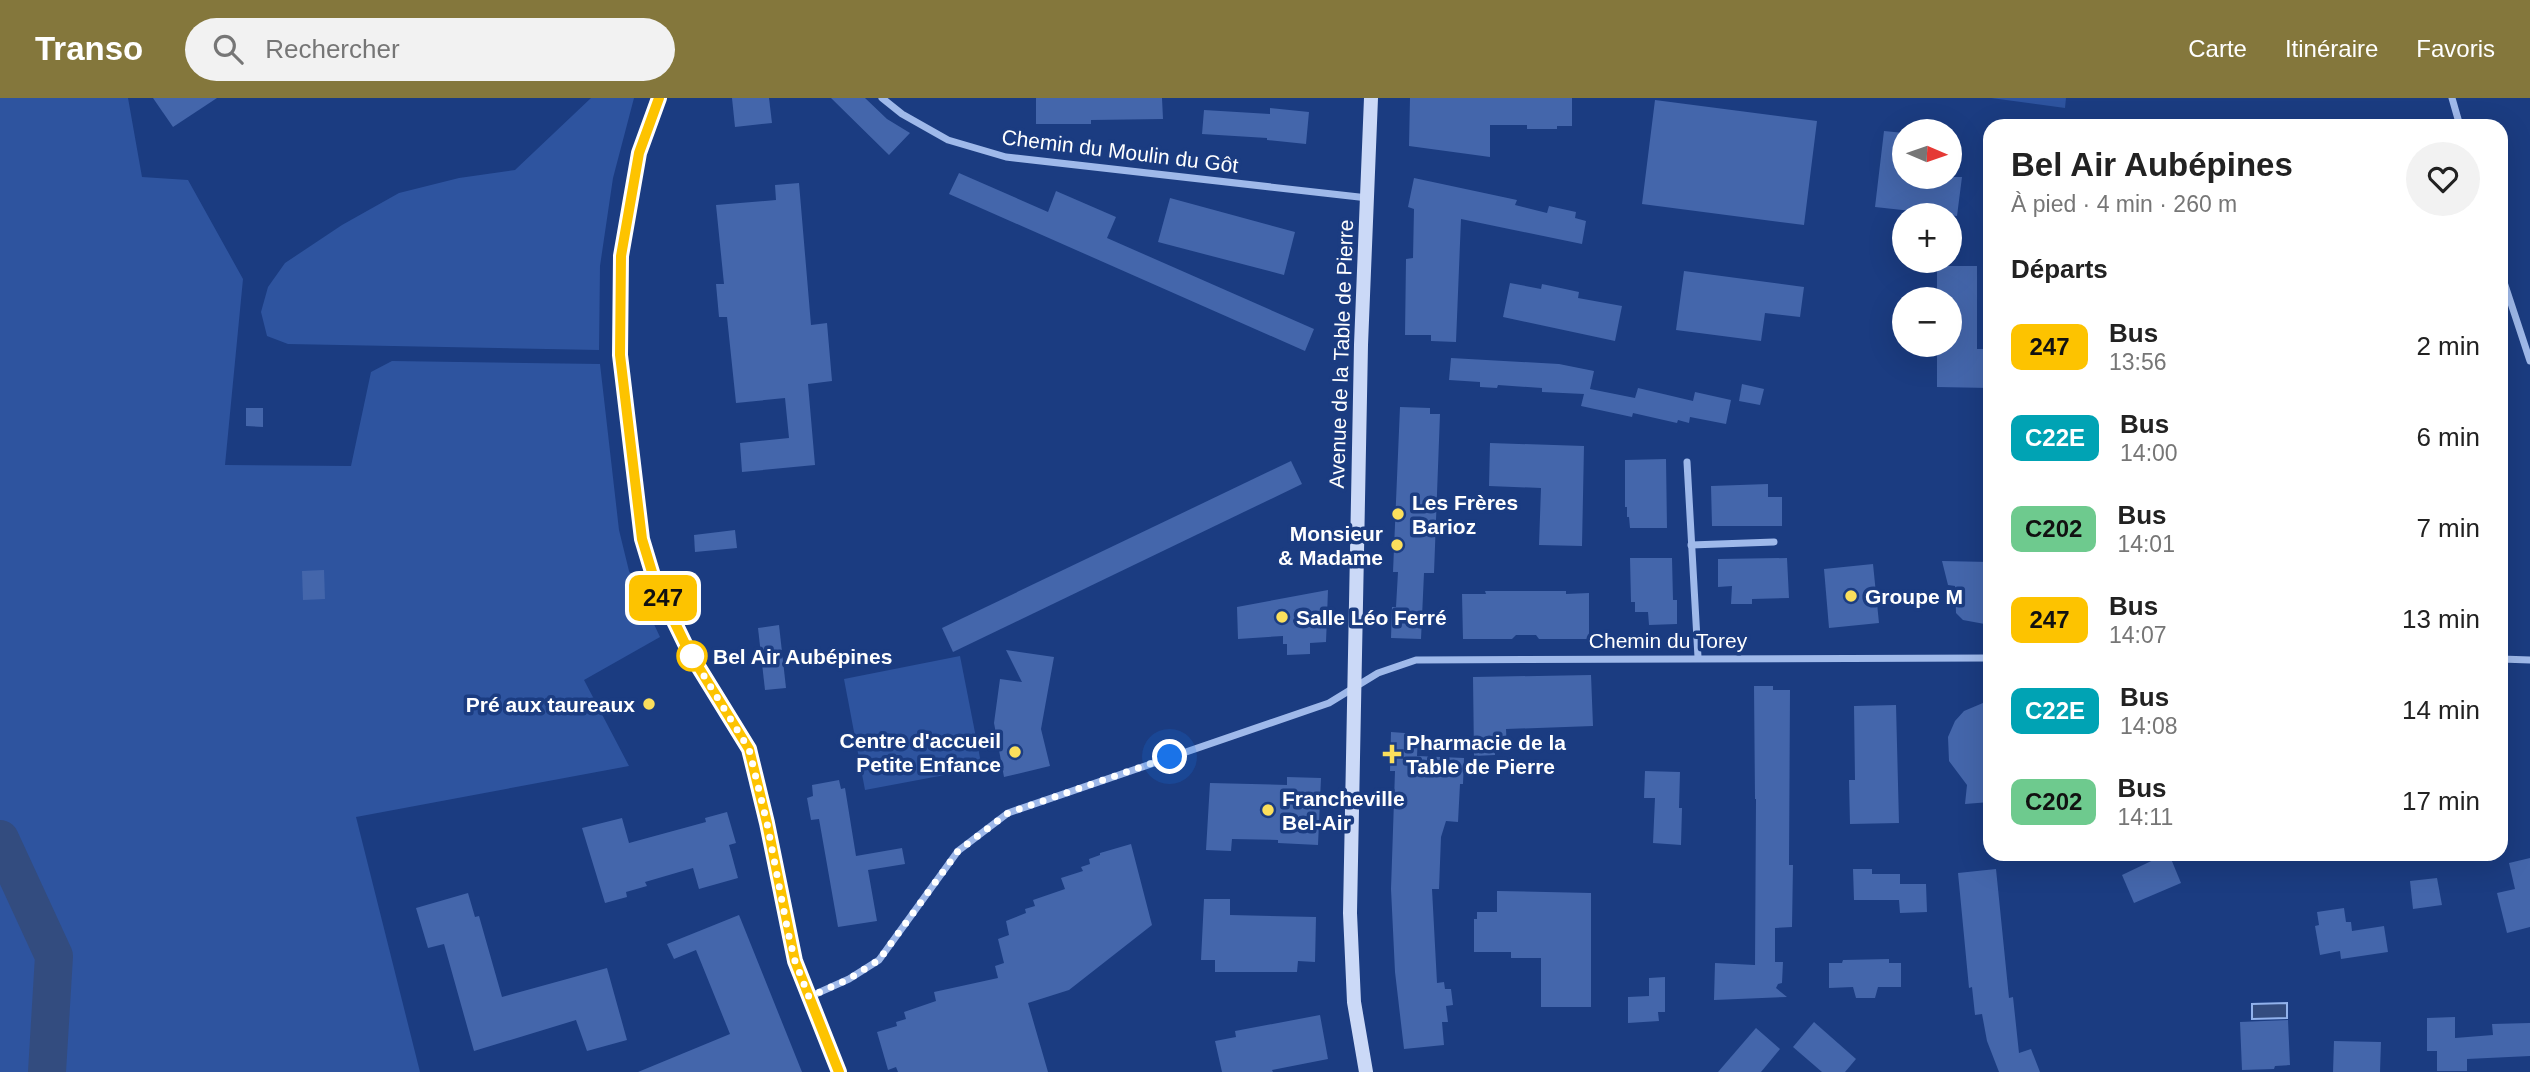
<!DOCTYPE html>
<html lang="fr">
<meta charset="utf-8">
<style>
:root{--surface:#fff;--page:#f2f2f2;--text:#222;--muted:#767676;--accent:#84773c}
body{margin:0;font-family:Arial,sans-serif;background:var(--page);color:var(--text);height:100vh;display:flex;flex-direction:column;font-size:26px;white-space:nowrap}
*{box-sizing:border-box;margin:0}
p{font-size:23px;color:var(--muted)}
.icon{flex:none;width:38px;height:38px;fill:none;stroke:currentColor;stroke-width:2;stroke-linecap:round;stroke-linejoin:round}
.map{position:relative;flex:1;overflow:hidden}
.drawer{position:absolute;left:1983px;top:21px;width:525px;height:742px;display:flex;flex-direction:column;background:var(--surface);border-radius:21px;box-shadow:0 7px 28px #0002}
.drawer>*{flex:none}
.badge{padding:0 14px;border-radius:10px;font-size:24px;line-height:46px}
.needle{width:46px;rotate:92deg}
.fabs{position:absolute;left:1892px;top:21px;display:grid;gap:14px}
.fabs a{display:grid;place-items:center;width:70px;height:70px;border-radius:50%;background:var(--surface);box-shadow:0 7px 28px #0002;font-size:35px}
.you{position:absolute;width:35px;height:35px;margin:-18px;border:5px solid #fff;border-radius:50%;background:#1a73e8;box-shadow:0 0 0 10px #1a73e833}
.map>.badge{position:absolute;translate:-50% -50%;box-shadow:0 0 0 4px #fff}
h2{padding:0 28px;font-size:26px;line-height:63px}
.round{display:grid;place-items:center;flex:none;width:74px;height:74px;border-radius:37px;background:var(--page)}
.summary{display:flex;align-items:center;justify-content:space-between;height:119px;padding:0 28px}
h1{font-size:33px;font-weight:700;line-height:52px}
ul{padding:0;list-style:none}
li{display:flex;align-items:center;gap:21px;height:91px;padding:0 28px}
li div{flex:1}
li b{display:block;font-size:26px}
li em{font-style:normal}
li .badge{min-width:77px;font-weight:700;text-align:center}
header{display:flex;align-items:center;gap:42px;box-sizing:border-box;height:98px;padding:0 35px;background:var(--accent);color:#fff}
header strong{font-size:33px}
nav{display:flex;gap:38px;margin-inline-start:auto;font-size:24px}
.search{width:490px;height:63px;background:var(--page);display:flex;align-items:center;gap:18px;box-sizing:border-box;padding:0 24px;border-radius:38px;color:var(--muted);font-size:26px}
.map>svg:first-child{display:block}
.green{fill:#2e549f}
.water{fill:#334c7f;stroke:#92b2ec;stroke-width:2}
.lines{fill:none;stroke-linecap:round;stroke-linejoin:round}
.river{stroke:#334c7f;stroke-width:38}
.building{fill:#4466ab}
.street{stroke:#9fb9ea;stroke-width:7}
.secondary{stroke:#cbd9f7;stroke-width:14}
.line-casing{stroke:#fff;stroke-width:16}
.line{stroke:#fdc300;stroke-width:10}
.walk{stroke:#fff;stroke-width:7;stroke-dasharray:0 12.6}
.poi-dot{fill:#fbdf5c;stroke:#1b3c81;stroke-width:2.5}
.stop-dot{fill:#fff;stroke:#fdc300;stroke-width:3.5}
.labels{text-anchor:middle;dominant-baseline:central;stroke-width:7;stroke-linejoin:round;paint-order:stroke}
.street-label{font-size:21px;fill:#fff;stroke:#1b3c81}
.poi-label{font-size:21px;font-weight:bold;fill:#fff;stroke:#1b3c81;text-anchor:start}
.stop-label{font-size:21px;font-weight:bold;fill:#fff;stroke:#1b3c81;text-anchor:start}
</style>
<header>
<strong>Transo</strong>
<div class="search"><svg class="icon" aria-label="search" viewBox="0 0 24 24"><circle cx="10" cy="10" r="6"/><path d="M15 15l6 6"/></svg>Rechercher</div>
<nav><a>Carte</a><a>Itinéraire</a><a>Favoris</a></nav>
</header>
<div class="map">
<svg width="2530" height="974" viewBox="0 0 2530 974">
<rect width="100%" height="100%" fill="#1b3c81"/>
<g class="green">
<path d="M0,0H128L142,79L188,82L243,181L225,367L351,368L371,274L392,263L600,266L619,432L629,473L660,539L584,582L629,668L356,719L420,974H0Z"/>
<path d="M591,0H634L613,80L600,168L599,252L288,246L267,238L261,214L268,189L285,165L342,127L399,95L459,80L515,72Z"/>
<path d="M1991,0H2066L2065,10Z"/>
<path d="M960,558L982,670L865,692L844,581Z"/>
</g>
<path class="water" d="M2287,905V920L2252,921V906Z"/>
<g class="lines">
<path class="river" d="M0,741L54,858L47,974"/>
</g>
<g class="building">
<path d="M153,0H217L173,29Z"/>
<path d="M732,0H769L772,25L735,29Z"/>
<path d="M831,0H865L887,21L910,35L889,57Z"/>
<path d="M1036,0H1162L1163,21L1091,22V26H1036Z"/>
<path d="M1410,0H1572V28H1557V31H1527V27H1490V59L1409,48Z"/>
<path d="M1655,2L1817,23L1804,127L1642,106Z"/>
<path d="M1270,10L1309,14L1306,46L1267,42V40L1202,36L1204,12L1270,16Z"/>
<path d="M1884,33L1904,35V79H1962L1957,118L1875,109Z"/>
<path d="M959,75L1048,114L1056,93L1116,119L1107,140L1314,231L1305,253L949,96Z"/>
<path d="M1414,80L1517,102L1515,107L1547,115L1549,108L1576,114L1575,120L1586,123L1582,146L1461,121L1456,244L1431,243V237H1405L1406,161L1413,160L1414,111L1408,109Z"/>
<path d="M799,85L811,227L827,225L832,283L808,286L815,367L742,374L740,345L789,340L785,300L736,305L727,219H719L716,186H724L716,107L776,102L775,87Z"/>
<path d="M1170,100L1295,134L1284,177L1158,144Z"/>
<path d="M1937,168H1977V251H1990V290L1937,289V247H1950V201H1937Z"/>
<path d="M1684,173L1804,189L1800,219L1765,215L1761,243L1676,232Z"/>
<path d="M1510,185L1541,191L1542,186L1579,194L1578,200L1622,208L1615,243L1503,219Z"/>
<path d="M1451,260L1559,266L1594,273L1590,291L1635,300L1638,290L1693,303L1695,294L1731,302L1726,326L1690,319L1689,325L1678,322L1677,325L1633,315L1632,319L1581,308L1584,296L1542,294V290L1498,287L1497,290L1480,289V284L1449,282Z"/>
<path d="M1742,286L1764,291L1760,307L1739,303Z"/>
<path d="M1400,309L1430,310V316H1440L1434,475H1424L1421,541L1391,540L1392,509H1396L1398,474H1393Z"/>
<path d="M246,310H263V329L246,328Z"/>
<path d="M1490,345L1584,348L1582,448L1539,447L1541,390L1489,388Z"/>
<path d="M1666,361L1667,430H1630L1629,419H1627V409H1625V362Z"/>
<path d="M1291,363L1302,386L953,554L942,530Z"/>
<path d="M1768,386V399H1782V428H1712L1711,388Z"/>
<path d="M735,432L737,450L695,454L694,437Z"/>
<path d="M1630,460H1672L1673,502H1677V526L1649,527L1648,514H1635V504H1631Z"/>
<path d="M1787,460L1789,500L1752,501V506H1731L1732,488L1718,489V461Z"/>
<path d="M1942,463L1990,464V527L1963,522L1956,515L1955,488L1948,487Z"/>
<path d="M1873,466L1879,525L1829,530L1824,471Z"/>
<path d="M324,472L325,501L303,502L302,473Z"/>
<path d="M1328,492L1326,544L1310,545V556L1287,557V546H1283V538L1238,541L1237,509Z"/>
<path d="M1485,493H1566V496L1589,495V541H1539L1536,537H1516L1512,541H1463L1462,496H1486Z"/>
<path d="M779,527L786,590L765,592L758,530Z"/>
<path d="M1006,552L1054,559L1041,631L1050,668L1004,679L994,625L1000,581L1022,584Z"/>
<path d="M1591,577L1593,628L1506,631L1507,652L1495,653V657L1474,658L1473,579Z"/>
<path d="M1754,588H1773V592H1790L1789,767H1793L1792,829L1775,830V864H1783L1782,885L1778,886L1776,890L1787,899L1714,902L1715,865L1755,867L1756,701H1755Z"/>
<path d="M1990,602V704L1965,706L1967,687L1949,663L1948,639L1955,623L1964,613Z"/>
<path d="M1896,607L1899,725L1850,726L1849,682H1855L1854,608Z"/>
<path d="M1391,634L1418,636L1417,658L1464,660L1463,686H1460L1458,724L1446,723L1441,739L1439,791H1432L1437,885L1444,884L1445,891H1451L1453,907L1446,908L1448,924H1442L1444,947L1404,951L1395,874L1391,791L1395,673H1390Z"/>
<path d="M1645,673L1680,674L1679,710H1682L1681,747L1653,745L1655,700H1644Z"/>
<path d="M1287,679L1321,680L1318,747L1278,745V742L1232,741L1231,753L1206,752L1210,685L1287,687Z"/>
<path d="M839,682L841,691L845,690L856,758L902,750L905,766L868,772L877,823L838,829L819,721L811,722L807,700L813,698L812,687Z"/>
<path d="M727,714L736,745L729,747L738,780L699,791L693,770L645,784L647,788L626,794L627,799L605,805L582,730L622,720L629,745L706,724L705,720Z"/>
<path d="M1131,746L1152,827L1069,892L1028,905L1048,974H898L896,969L888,972L877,934L897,928L896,924L906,921L904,914L936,903L934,894L998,880L995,868L1004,865L998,841L1009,837L1006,823L1026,815L1025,811L1035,808L1033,802L1065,791L1061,780L1083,773L1081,769L1090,766L1089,761L1100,757V755Z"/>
<path d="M2166,756H2169L2181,785L2134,805L2122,777Z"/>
<path d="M2530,760V829L2507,835L2497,795L2515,791L2509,765Z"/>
<path d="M1853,771H1872V776H1900V786H1926L1927,814L1900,815L1899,802H1854Z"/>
<path d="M1996,771L2009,900L2013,899L2019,955L2031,951L2040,974H1999L1987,943L1982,916L1975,917L1972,889L1969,890L1958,775Z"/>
<path d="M2437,780L2442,807L2413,811L2410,783Z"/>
<path d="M1497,793L1591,795V909H1541V860H1511V854H1474V821H1477V814H1497Z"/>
<path d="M468,795L475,819L479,818L502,899L607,870L627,942L587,953L576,922L474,953L444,846L428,850L416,810Z"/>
<path d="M1204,801H1230V817L1316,819L1315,864L1298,863L1297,874H1215V862H1201Z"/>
<path d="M2344,810L2346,824H2351L2352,833L2384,828L2388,854L2341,861L2340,853L2320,857L2315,828L2319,827L2317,814Z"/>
<path d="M739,817L802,974H638L730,936L696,852L674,861L667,846Z"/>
<path d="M1889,861V865H1901V889H1878L1875,900H1856L1853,889L1829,890V865H1842L1843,862Z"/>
<path d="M1665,879V914H1658L1659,923L1628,925V899L1649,898V880Z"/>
<path d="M1320,917L1328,961L1272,972L1273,974H1222L1215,943L1236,939L1235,933Z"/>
<path d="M2455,919V940L2493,937L2492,926L2530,925V958L2467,961V973H2437V953H2427V920Z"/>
<path d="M2288,922L2290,967L2275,968L2274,971L2242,972L2240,924Z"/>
<path d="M1814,924L1856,961L1845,974H1822L1793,949Z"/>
<path d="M1756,930L1780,951L1761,974H1718Z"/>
<path d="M2334,943L2381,944L2380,974H2333Z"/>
</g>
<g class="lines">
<g class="street">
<path d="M659,0L639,55L622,158L620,257L642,441L655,484L688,552L749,651L767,725L795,863L839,974"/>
<path d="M882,0L902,16L948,42L1006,59L1368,100"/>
<path d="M2452,0L2460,28"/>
<path d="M2501,175L2530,263"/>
<path d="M1687,364L1698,559"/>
<path d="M1691,447L1774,444"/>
<path d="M2501,561L2530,562"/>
<path d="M809,899L849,881L879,862L958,753L1008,715L1329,605L1378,575L1416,562L1990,560"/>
</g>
<path class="secondary" d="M1366,974L1354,904L1350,815L1361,247L1371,0"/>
</g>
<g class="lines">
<defs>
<path id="line" d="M659,0L639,55L621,158L620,257L642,441L655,484L688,552L749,651L767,725L795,863L839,974"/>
</defs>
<use href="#line" class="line-casing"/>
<use href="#line" class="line"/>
<path class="walk" d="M692,558L688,552L749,651L767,725L788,834L795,863L809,899L849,881L879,862L958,753L1008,715L1170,659"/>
</g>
<g class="poi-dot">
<circle cx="1398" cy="416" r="7"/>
<circle cx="1397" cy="447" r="7"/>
<circle cx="1851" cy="498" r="7"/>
<circle cx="1282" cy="519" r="7"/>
<circle cx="649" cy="606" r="7"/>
<circle cx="1015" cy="654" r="7"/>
<path d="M1388.5 645.5h7v7h7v7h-7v7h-7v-7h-7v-7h7z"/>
<circle cx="1268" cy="712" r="7"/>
</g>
<circle class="stop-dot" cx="692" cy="558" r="14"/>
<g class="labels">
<g class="street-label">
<text transform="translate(1120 53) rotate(7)">Chemin du Moulin du Gôt</text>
<text transform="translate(1341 256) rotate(-88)">Avenue de la Table de Pierre</text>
<text x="1668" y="542">Chemin du Torey</text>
</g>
<g class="poi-label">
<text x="1412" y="404">Les Frères<tspan x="1412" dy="24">Barioz</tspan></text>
<text x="1383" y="435" text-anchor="end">Monsieur<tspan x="1383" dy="24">&amp; Madame</tspan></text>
<text x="1865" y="498">Groupe M</text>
<text x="1296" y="519">Salle Léo Ferré</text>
<text x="635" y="606" text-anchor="end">Pré aux taureaux</text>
<text x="1001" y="642" text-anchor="end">Centre d'accueil<tspan x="1001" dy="24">Petite Enfance</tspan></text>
<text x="1406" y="644">Pharmacie de la<tspan x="1406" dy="24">Table de Pierre</tspan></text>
<text x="1282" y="700">Francheville<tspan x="1282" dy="24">Bel-Air</tspan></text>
</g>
<g class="stop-label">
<text x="713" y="558">Bel Air Aubépines</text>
</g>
</g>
</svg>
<div class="fabs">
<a><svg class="needle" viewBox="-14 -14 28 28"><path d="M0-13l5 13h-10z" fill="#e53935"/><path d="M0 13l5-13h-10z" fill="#767676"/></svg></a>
<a>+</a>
<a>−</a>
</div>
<div class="you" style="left:1170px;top:659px"></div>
<b class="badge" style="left:663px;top:500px;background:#fdc300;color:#111">247</b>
<section class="drawer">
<div class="summary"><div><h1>Bel Air Aubépines</h1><p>À pied · 4 min · 260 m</p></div><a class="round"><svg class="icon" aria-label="heart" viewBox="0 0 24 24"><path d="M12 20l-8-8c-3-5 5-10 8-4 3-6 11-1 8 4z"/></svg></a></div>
<h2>Départs</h2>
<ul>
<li><span class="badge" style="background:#fdc300;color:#111">247</span><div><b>Bus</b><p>13:56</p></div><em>2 min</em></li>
<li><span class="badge" style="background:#00a3b4;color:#fff">C22E</span><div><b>Bus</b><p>14:00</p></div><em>6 min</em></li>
<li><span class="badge" style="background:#6eca8e;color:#111">C202</span><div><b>Bus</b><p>14:01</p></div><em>7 min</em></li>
<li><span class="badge" style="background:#fdc300;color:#111">247</span><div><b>Bus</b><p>14:07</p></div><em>13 min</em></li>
<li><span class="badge" style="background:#00a3b4;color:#fff">C22E</span><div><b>Bus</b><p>14:08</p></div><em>14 min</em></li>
<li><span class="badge" style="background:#6eca8e;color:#111">C202</span><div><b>Bus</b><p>14:11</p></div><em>17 min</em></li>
</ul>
</section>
</div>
